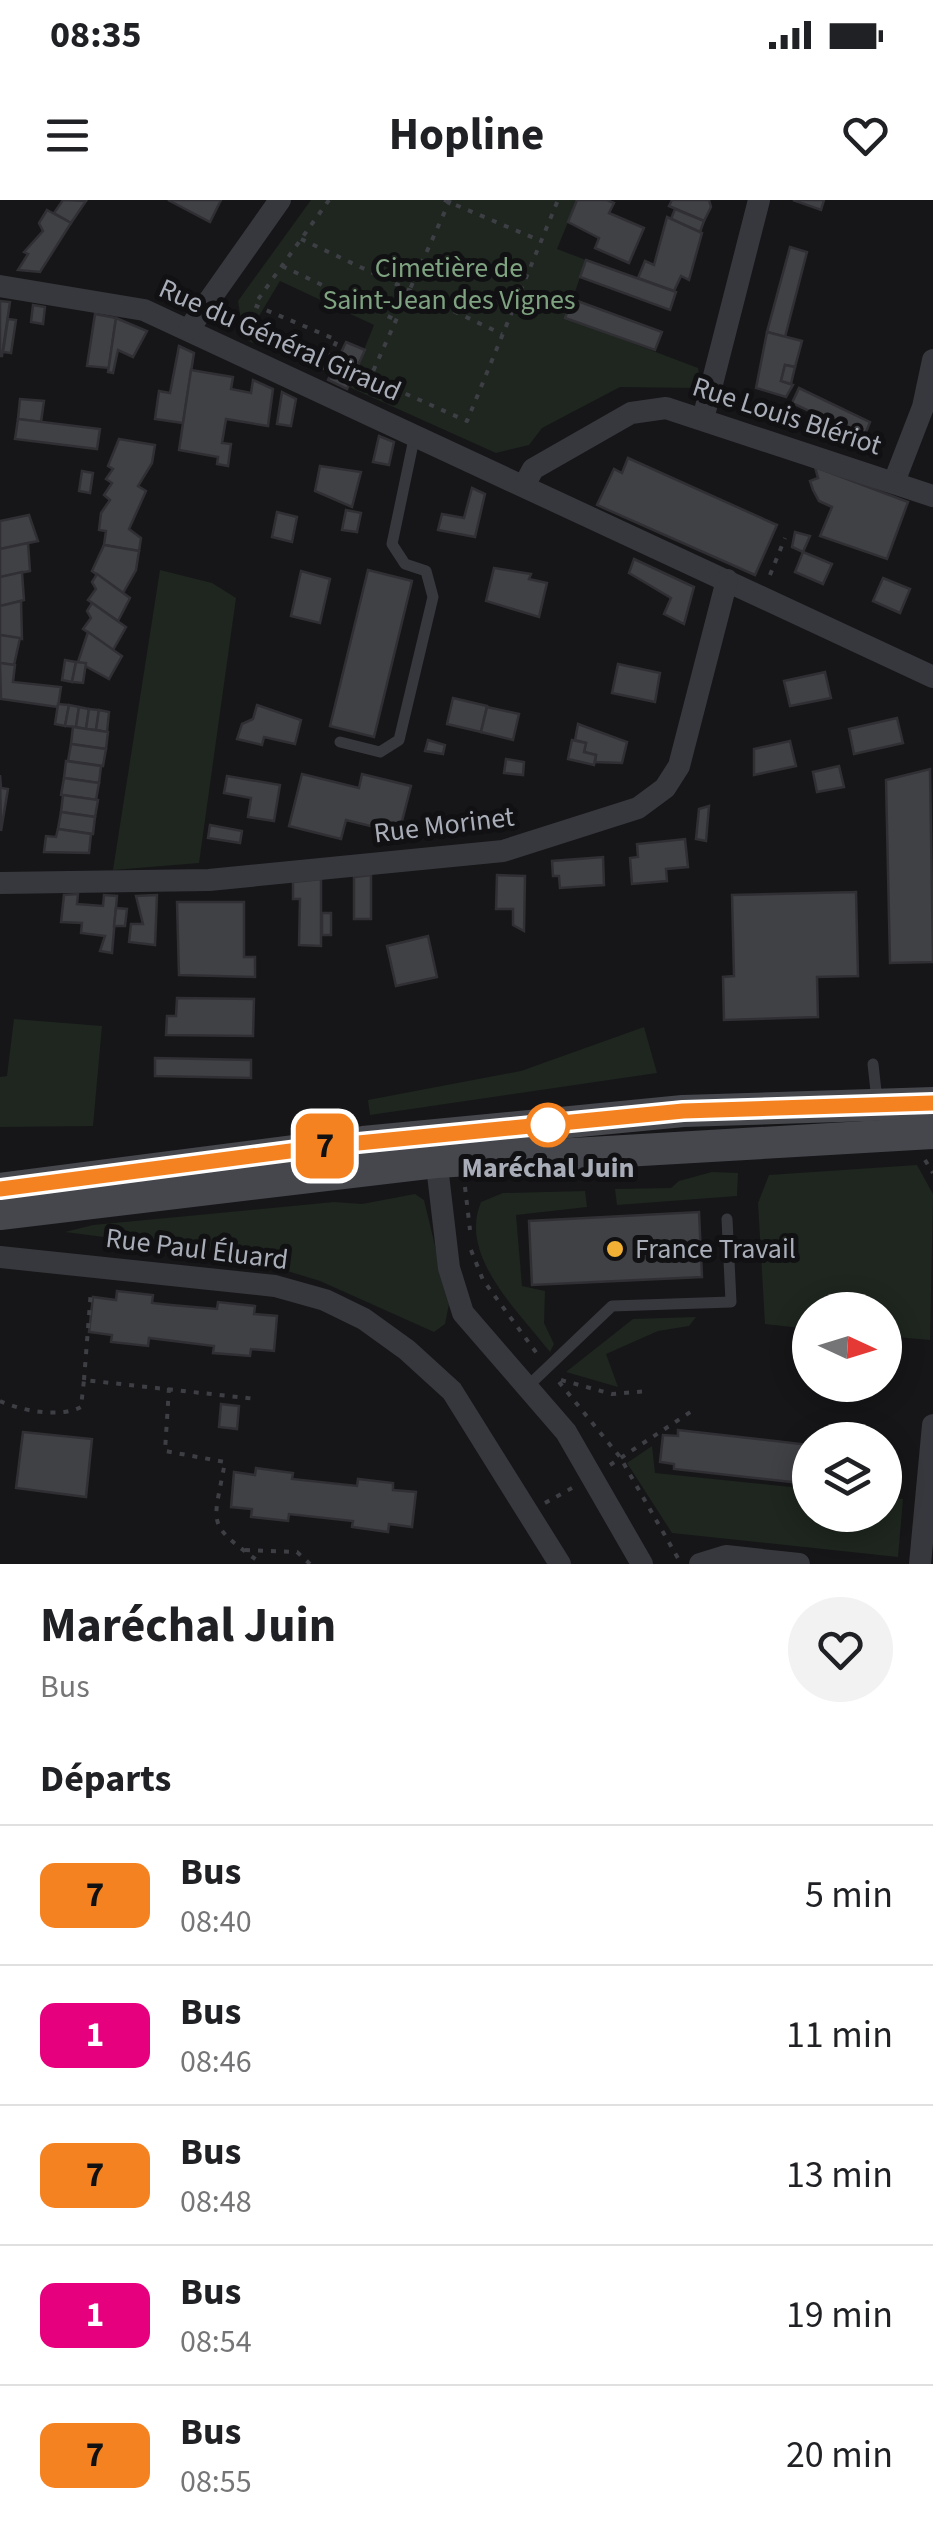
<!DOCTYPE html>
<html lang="fr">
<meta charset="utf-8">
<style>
:root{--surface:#fff;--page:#f2f2f2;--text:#202124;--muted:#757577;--line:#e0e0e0}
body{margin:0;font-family:"Source Sans 3",sans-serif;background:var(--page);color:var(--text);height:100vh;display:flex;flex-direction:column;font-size:38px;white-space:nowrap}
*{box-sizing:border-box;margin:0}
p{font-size:32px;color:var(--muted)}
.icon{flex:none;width:55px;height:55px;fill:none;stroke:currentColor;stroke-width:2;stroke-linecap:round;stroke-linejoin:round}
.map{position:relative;height:1364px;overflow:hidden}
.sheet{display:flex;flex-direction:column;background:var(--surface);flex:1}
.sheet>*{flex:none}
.badge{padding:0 20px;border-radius:15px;font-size:35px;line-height:65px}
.needle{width:65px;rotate:94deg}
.tools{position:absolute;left:792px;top:1092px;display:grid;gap:20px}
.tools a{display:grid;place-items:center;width:110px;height:110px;border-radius:50%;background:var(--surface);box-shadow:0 5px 25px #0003;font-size:50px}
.map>.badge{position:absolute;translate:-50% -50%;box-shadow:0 0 0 5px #fff}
h2{padding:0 40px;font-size:38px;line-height:90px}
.round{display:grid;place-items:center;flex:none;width:105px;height:105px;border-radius:52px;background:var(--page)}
.headline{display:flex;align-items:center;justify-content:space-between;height:170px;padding:0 40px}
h1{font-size:48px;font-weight:700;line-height:75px}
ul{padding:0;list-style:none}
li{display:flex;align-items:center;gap:30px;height:140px;padding:0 40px;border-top:2px solid var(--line)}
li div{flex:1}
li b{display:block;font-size:38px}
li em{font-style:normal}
li .badge{min-width:110px;font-weight:700;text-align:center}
.status{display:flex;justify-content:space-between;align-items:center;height:70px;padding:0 50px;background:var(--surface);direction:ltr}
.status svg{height:28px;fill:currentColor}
header{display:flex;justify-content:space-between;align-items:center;height:130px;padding:0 40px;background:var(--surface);font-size:45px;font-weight:700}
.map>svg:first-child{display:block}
.green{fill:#1e261f}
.building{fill:#404145;stroke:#303034;stroke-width:2.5}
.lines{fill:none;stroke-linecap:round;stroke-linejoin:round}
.path{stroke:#3d3f44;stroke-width:4;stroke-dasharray:5 8;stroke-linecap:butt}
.service{stroke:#37383d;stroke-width:11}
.minor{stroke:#37383d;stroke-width:22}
.secondary{stroke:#45474d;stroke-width:32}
.line-casing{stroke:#fff;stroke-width:22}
.line{stroke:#f58220;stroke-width:15}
.stop-dot{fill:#fff;stroke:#f58220;stroke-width:5}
.poi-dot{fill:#f2b134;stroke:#111113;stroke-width:4}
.labels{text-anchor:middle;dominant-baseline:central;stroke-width:10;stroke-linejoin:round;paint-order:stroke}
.park-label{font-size:28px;fill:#7fa381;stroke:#111113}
.street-label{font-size:28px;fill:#a8adb8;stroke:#111113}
.stop-label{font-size:28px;font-weight:bold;fill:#a8adb8;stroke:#111113}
.poi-label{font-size:28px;fill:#a8adb8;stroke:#111113;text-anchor:start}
</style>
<div class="status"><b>08:35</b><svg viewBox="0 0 49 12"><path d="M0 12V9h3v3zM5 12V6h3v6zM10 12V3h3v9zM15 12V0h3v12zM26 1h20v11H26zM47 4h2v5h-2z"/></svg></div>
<header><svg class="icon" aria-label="menu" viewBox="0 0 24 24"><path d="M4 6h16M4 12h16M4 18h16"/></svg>Hopline<svg class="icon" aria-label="heart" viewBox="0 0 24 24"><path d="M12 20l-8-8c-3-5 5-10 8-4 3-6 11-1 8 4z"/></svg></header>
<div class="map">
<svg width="933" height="1364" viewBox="0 0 933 1364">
<rect width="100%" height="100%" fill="#161618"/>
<g class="green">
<path d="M311,0H577L557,49L586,60L566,118L698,168L700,178L694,188L620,187L542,228L529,245L496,253L349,187L374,125L280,81L259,116L258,145L244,139L238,101Z"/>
<path d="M160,370L212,383L236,398L199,663L113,670Z"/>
<path d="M14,819L102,826L93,926L0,927V877L7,876Z"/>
<path d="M644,827L657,873L370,915L368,900L521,871Z"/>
<path d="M917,965L933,994L930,1140L885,1136V1110H810V1129L765,1124L758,1003L769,975Z"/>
<path d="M712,972L738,973L737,996L617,1005L615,989L671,988L679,981Z"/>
<path d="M585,991L587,1007L516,1015L522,1086L545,1091L544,1123L554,1144L550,1152C519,1112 458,1056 481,1002L503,993Z"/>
<path d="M415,994L424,1000L449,1104L445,1124L434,1132L320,1081L271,1066L267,1058L65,1032L93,1025L334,1002L362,1004Z"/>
<path d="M696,1117L689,1126L658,1131L606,1154L618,1187L566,1172L633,1119Z"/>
<path d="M652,1246L655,1273L810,1289V1315H885V1297L903,1299L898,1357L672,1333L627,1263Z"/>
</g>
<g class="building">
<path d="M63,0L86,1L71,23L54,13Z"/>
<path d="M168,0H221L210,22Z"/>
<path d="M577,0H607L614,3L609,13L644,28L629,63L595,48L599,38L568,22Z"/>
<path d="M672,0H709L711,7L704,21L669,6Z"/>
<path d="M793,0H824L821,10Z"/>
<path d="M675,9L704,21L700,32L671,19Z"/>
<path d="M47,10L71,23L40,72L18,70L28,54L24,52L43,31L39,23Z"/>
<path d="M667,17L702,33L689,80L681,76L674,91L638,78L645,61L654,65Z"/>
<path d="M790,47L807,52L785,137L767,132Z"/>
<path d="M586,60L676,92L670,110L580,77Z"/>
<path d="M572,99L662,132L655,150L565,118Z"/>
<path d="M0,101L10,102L2,156H0Z"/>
<path d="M33,105L45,107L43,124L31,122Z"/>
<path d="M95,114L116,118L109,168L87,166Z"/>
<path d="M116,118L147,131L133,157L118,150L113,173L108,172Z"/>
<path d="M8,119L16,120L11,153L3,152Z"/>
<path d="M767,132L802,141L795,167L785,165L781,181L793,185L786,197L756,188Z"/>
<path d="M346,142L365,150L347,189L328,180Z"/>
<path d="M179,146L194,153L183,223L155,219L159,191L170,193Z"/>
<path d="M785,165L795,167L791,184L781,181Z"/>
<path d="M191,170L233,177L231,189L251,193L253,180L273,189L268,226L226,219L222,243L231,244L228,266L217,264L218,257L179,250Z"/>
<path d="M799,188L870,222L864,237L792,203Z"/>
<path d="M282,192L296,199L291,226L277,224Z"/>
<path d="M20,199L44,201L41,222L18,219Z"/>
<path d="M18,219L100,229L97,249L15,239Z"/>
<path d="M379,236L394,242L389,265L373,262Z"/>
<path d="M119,239L155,245L152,263L138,286L146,291L129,329L141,338L139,351L104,345L106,331L99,330L101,313L110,300L104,295L112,283L106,279L113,269L108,266Z"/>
<path d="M628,258L777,325L755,375L597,305L614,269L622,273Z"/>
<path d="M320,266L361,272L352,307L315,291Z"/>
<path d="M815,267L908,302L887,359L820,336L832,307L819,301L813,290L810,281L818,278Z"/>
<path d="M82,271L93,273L90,293L79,291Z"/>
<path d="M472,288L485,294L475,337L438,330L442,314L464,318Z"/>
<path d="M346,310L361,313L357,332L342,330Z"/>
<path d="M277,312L297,317L292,342L272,337Z"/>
<path d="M29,315L38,341L0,349V321Z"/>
<path d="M795,332L810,336L803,352L792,347Z"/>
<path d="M28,343L30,371L0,377V349Z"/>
<path d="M104,345L139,351L136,370L123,393L92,371Z"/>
<path d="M803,352L832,364L823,384L795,372Z"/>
<path d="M634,359L694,387L684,424L664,414L671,398L629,373Z"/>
<path d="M494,368L531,374L529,379L547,383L539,417L486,401Z"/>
<path d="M368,370L412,381L374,537L330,526Z"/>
<path d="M301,371L330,379L320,423L291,416Z"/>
<path d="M22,372L24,400L0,406V377Z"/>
<path d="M97,374L130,398L118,421L88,400L96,389L92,382Z"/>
<path d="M883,378L910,389L900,413L873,401Z"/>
<path d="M21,401L22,439L0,435V406Z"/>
<path d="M92,403L126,427L113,450L83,429L91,418L87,411Z"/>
<path d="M88,432L122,456L109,479L78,462Z"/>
<path d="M0,435L20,438L14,465L0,463Z"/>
<path d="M65,460L76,462L72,482L62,480Z"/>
<path d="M76,462L86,463L83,483L72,482Z"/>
<path d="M0,463L15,465L13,482L61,487L58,507L1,499Z"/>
<path d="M618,464L660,473L655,502L612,493Z"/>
<path d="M825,472L831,498L790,506L784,481Z"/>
<path d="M453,498L487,506L481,532L447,524Z"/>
<path d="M58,504L69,505L65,526L55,524Z"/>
<path d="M69,505L79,507L76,527L65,526Z"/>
<path d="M257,505L301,520L295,544L264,537L262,545L237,539L242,524L253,519Z"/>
<path d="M79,507L89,509L86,529L76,527Z"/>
<path d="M487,507L519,514L513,540L481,532Z"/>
<path d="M89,509L99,510L96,530L86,529Z"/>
<path d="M99,510L109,512L107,532L96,530Z"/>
<path d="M897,518L903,543L854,554L849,529Z"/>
<path d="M578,524L627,542L622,563L595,562L596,555L584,552L586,543L575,540Z"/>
<path d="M73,527L108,532L106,549L71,544Z"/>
<path d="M428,540L445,545L443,554L425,551Z"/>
<path d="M572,540L586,543L584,552L596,555L594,565L568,559Z"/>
<path d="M790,541L796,566L754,575V549Z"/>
<path d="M71,544L106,549L103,566L68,561Z"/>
<path d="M506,559L524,562L523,575L504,573Z"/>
<path d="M66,561L101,566L99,583L64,578Z"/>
<path d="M839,566L844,587L817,592L813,572Z"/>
<path d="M930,569L933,762L890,763L886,580Z"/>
<path d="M302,574L359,588L362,574L411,586L399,633L346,620L341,639L289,626Z"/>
<path d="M0,575L1,588L8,589L1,631Z"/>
<path d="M227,576L280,585L274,621L248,617L251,598L224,593Z"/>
<path d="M64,578L99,583L96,600L61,595Z"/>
<path d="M63,595L98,600L95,617L61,612Z"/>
<path d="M709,606L706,641L696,639L699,609Z"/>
<path d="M61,612L95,617L93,634L58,629Z"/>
<path d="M210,625L242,631L240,643L208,638Z"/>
<path d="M58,629L91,634L89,653L44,652L46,636L56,637Z"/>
<path d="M685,639L688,667L666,669L667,681L632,684L630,658L638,657L637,644Z"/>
<path d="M603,657L604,685L560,688L559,676H553L552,661Z"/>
<path d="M371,675V719H354V677Z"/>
<path d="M497,675L525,676L524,731L513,725V709H496Z"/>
<path d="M321,679V746L299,745L300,699H293V682Z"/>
<path d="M856,692L858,776L817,777L818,817L724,820L723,777L734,776L732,695Z"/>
<path d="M78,694L77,704L103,706L104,695L117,696L112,753L100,751L105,736L81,733L82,723L61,722L64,695Z"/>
<path d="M157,695L155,745L129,742L131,724H143L136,696Z"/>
<path d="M177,702H244V757H255V777L179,775Z"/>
<path d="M116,708L127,709L125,726H114Z"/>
<rect x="322" y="713" width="9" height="22"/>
<path d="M428,736L437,777L396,786L387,746Z"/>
<path d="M177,798L254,799L253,836L166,835L167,816H176Z"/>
<path d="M155,858L251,860V878L155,876Z"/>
<path d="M699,1012L702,1077L532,1085L529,1021Z"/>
<path d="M117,1091L153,1095L152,1103L171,1105L217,1109L218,1102L255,1106L254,1114L277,1116L274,1151L251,1149L250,1156L213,1153L214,1146L149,1138L148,1146L111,1142L112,1135L89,1132L93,1097L116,1100Z"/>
<path d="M221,1204L239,1206L237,1229L219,1227Z"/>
<path d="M678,1230L810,1245V1284L674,1269V1264L660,1262L663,1235L678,1236Z"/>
<path d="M23,1232L92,1239L86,1297L16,1288Z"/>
<path d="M256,1268L293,1273L292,1279L357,1286L358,1279L393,1283V1290L416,1292L412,1327L389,1324L388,1332L352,1327L353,1321L289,1314L288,1321L251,1317L252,1309L231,1307L234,1272L255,1275Z"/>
</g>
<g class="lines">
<g class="path">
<path d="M444,0L541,41"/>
<path d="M450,0L370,178L467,221L558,0"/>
<path d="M301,39L502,134"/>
<path d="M282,66L396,120"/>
<path d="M324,170L337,140L254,105L329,0"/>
<path d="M770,375L785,338"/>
<path d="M925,960L933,973"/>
<path d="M465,987L470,1030"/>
<path d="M471,1050L483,1080L538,1155"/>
<path d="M84,1180L91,1090"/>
<path d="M561,1180L612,1194L648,1191"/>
<path d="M559,1182L620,1257L679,1360"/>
<path d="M169,1188L165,1251L225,1262C213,1328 205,1322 262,1364"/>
<path d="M0,1201C21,1211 61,1218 81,1207L84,1180L256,1199"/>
<path d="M610,1265L695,1209"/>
<path d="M545,1303L572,1288"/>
<path d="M245,1350L297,1352L310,1364"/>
</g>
<g class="service">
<path d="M340,542L380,552L399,540L433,397L426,371L405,364L392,344L415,234"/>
<path d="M873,864L877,900"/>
<path d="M527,1187L612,1106L731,1102L727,1019"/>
</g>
<g class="minor">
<path d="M0,86L144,110L933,477"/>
<path d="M189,129L280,0"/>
<path d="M703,219L759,0"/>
<path d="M894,282L923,207L933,160"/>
<path d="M525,284L533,269L631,213L666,208L933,296"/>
<path d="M0,683L209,680L503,651L638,608L665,588L679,566L727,380"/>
<path d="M435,949L449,1068L463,1113L566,1232L642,1364"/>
<path d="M0,1057L275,1086L325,1100L364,1119L407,1150L452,1191L560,1364"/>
<path d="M700,1364L726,1356L799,1364"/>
<path d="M920,1364L933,1225"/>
</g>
<g class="secondary">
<path d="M0,989L363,942L683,911L933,903"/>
<path d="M0,1014L436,962L933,933"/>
</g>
</g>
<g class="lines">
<defs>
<path id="line" d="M0,989L328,946L683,911L933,903"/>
</defs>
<use href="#line" class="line-casing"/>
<use href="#line" class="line"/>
</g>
<circle class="stop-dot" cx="548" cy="925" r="20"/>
<circle class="poi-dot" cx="615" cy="1049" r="10"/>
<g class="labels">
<g class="park-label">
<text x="449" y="68">Cimetière de<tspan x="449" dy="32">Saint-Jean des Vignes</tspan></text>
</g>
<g class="street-label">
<text transform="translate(280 140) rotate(24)">Rue du Général Giraud</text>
<text transform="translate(787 216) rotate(18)">Rue Louis Blériot</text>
<text transform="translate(444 625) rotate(-7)">Rue Morinet</text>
<text transform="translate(197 1049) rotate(7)">Rue Paul Éluard</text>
</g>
<g class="stop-label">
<text x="548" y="968">Maréchal Juin</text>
</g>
<g class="poi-label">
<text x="635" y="1049">France Travail</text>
</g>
</g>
</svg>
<div class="tools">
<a><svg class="needle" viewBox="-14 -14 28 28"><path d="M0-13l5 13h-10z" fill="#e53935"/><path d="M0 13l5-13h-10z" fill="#757577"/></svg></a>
<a><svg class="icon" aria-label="layers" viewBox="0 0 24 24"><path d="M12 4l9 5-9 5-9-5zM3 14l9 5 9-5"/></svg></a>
</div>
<b class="badge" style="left:325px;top:946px;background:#f58220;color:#111">7</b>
</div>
<section class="sheet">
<div class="headline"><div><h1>Maréchal Juin</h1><p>Bus</p></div><a class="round"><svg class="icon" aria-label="heart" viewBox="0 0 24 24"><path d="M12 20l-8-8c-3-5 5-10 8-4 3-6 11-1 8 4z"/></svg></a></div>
<h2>Départs</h2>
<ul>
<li><span class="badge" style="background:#f58220;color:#111">7</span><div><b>Bus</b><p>08:40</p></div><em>5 min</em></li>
<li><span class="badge" style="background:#e6007e;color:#fff">1</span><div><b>Bus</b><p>08:46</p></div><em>11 min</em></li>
<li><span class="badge" style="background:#f58220;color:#111">7</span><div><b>Bus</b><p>08:48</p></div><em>13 min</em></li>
<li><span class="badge" style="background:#e6007e;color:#fff">1</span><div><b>Bus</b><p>08:54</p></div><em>19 min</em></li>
<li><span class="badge" style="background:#f58220;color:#111">7</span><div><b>Bus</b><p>08:55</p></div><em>20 min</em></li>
</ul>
</section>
